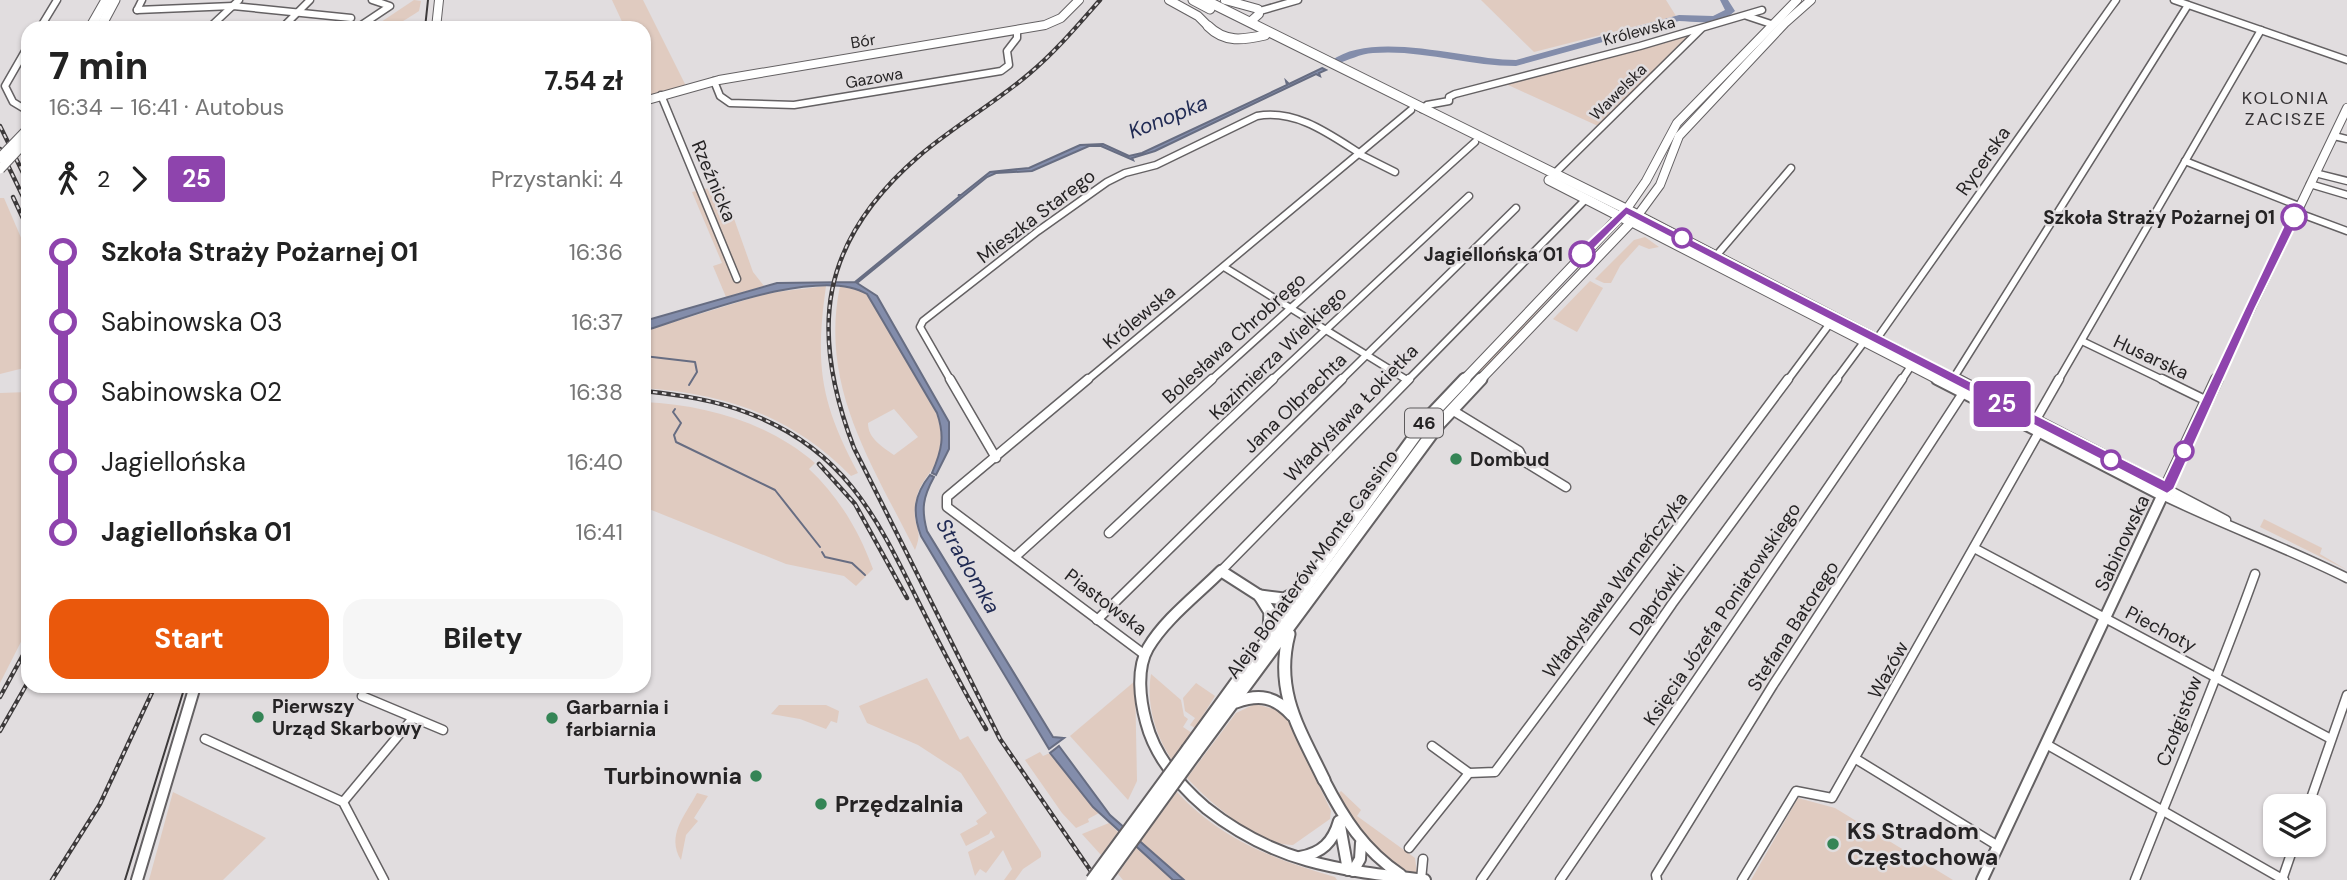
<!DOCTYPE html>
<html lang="pl">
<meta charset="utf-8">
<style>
:root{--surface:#fff;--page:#f6f6f6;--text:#222;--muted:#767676;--accent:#ea580c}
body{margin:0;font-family:"DM Sans",sans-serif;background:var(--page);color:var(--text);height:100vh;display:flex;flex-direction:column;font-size:26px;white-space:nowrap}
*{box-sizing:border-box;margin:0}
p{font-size:23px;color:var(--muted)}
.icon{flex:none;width:38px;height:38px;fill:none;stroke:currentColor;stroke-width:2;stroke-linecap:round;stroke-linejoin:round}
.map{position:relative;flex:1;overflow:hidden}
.details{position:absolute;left:21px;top:21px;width:630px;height:672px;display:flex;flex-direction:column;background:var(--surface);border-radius:21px;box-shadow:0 2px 5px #0004}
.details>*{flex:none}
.badge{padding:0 14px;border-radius:5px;font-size:24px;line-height:46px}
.fabs{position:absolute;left:2263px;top:794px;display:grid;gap:14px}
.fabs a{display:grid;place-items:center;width:63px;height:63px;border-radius:14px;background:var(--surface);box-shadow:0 2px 5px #0004;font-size:35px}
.map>.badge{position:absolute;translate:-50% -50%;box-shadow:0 0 0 4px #fff}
.legs{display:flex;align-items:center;gap:10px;height:77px;padding:0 28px;font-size:23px}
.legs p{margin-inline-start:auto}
.overview{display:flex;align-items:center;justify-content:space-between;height:119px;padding:0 28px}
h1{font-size:38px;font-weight:800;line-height:52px}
.button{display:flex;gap:14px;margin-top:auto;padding:14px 28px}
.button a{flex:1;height:80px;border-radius:21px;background:var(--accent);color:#fff;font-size:28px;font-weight:800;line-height:80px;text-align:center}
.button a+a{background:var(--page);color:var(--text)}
ul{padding:0 28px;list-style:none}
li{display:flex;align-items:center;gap:24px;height:70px;font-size:26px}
li i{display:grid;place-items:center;width:10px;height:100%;margin:0 9px;background:currentColor}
li i::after{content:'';width:18px;height:18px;margin:-9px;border:5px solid;border-radius:50%;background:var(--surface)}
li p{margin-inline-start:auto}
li:first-child i{background:linear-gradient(#0000 50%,currentColor 0)}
li:last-child i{background:linear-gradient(currentColor 50%,#0000 0)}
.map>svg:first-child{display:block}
.green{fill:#e0cbc0;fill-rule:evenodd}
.water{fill:#838dab;stroke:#676d82;stroke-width:2}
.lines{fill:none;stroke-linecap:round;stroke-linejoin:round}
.stream{stroke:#676d82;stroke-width:2}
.river{fill:#838dab;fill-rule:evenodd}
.street-far1-casing{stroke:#646163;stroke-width:9}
.street-casing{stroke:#646163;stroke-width:11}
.secondary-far1-casing{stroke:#646163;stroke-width:10}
.secondary-casing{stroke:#646163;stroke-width:14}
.primary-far1-casing{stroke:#646163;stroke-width:11}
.primary-casing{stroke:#646163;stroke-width:15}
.street-far1{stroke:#fff;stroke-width:6}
.street{stroke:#fff;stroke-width:8}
.secondary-far1{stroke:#fff;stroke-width:8}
.secondary{stroke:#fff;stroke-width:10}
.primary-far1{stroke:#fff;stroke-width:9}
.primary{stroke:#fff;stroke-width:11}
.tram{stroke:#3c393a;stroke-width:2}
.rail-casing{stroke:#3c393a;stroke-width:4.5}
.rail{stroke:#e1dddf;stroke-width:2;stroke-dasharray:4.5;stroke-linecap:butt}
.primary-bridge-far1-casing{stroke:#646163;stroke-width:11;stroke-linecap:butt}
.primary-bridge-casing{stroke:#646163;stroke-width:15;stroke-linecap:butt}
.primary-bridge-far1{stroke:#fff;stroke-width:9}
.primary-bridge{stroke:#fff;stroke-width:11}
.line-1{fill:#8e44ad;stroke:#fff;stroke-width:2}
.stop-1-dot{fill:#fff;stroke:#8e44ad;stroke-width:3.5}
.poi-dot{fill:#358556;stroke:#e1dddf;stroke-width:2.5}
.labels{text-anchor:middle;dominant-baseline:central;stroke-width:5;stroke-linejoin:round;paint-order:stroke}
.far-street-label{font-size:16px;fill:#252324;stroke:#e1dddf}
.far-neighbourhood-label{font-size:18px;letter-spacing:2px;fill:#353234;stroke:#e1dddf}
.shield{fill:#e1dddf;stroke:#5d5b5c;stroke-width:2}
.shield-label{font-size:18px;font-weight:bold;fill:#252324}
.street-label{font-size:19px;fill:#252324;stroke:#e1dddf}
.stop-label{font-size:19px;font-weight:bold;fill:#252324;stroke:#e1dddf;text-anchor:end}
.poi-label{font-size:19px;font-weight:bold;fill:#252324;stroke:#e1dddf;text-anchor:start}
.water-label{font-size:21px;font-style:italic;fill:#212b54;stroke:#e1dddf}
.near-poi-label{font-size:23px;font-weight:bold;fill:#252324;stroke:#e1dddf;text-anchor:start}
</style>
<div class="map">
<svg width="2347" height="880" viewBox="0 0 2347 880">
<rect width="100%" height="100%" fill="#e1dddf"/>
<g class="green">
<path d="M414,0L421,1L419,11C400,23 395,28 372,28Z"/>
<path d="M612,0H643L687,88L644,100V28H625Z"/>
<path d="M1481,0H1666L1676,16L1534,52Z"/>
<path d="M1691,33L1598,126L1506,84Z"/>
<path d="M722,185L753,272L764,286L726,297L713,266L722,263L692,192Z"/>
<path d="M0,198H4L28,254V367L0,374Z"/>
<path d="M1645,237L1659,247L1649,249L1639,245L1620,266L1611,283H1604L1595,279L1634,240Z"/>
<path d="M1575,270L1494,360L1323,570L1437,413Z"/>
<path d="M1590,281L1603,288L1577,332L1553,319Z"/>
<path d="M826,286C815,365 820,402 858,473L851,476C792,416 727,394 644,388V331L768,293Z"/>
<path d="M840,286L860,289L867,294L936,413C957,468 917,468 915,508C913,528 924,528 915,550C872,464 819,386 840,286ZM894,409L918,437L894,455C883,447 868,439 868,423Z"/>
<path d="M28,392V628L0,683V393Z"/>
<path d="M644,402C706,405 767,422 815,463L809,469C839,497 859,531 873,569L856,586L844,576L786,564L644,507Z"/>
<path d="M2264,519L2322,548L2320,554L2347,570L2260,527Z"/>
<path d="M1151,674L1181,700L1184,716L1188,719L1183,727L1192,733L1172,760C1155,735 1146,703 1151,674Z"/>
<path d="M927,678L960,740L968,736L1041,852V857L1023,869L1015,880H1004L1012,869L1003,850L986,873L980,869L975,876L968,852L995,837L991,830L989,834L966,846L960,834L978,824L976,821L987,813L961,773L918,745L867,723L859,706Z"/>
<path d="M1135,681L1137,781L1128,800L1070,736Z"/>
<path d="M1196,683L1215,696L1195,728L1190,725L1195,718L1185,711L1183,698Z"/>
<path d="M1255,704L1274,709L1286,715L1331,811L1330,819L1293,845C1259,846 1209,802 1187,778L1236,713Z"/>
<path d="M779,705H826L839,711L837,723L831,721L826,729L800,719L771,714Z"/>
<path d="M1040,752L1043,756L1050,753L1099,813L1088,819L1089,822L1076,828L1062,813L1025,760Z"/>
<path d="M1341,791L1361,810L1357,816L1415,858L1417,874C1376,866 1357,827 1339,793Z"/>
<path d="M173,792L266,838L223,880H149Z"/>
<path d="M1177,792C1220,839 1275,860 1335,877L1337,880H1184L1140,842Z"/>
<path d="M697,793L708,796L694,818L698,821L686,835L681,860C666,835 685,816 697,793Z"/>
<path d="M1798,798L1835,808L1953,880H1751Z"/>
<path d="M1109,823L1118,832L1101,855L1082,834Z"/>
<path d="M1137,847L1173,880H1123L1118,874Z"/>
</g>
<g class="water">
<path d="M1322,68L1326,70L1319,73L1320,76L1316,74L1297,83L1155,151L1132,158L1133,160L1101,146H1089L1032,171L996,173L987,177L857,283L877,296L949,422V449L936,475L932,473C942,450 945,436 937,413L867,294C820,265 695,315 644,331V321L777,283L855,282L960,196L958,195H961L990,172L1029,168L1080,145L1103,144L1129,156L1142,153L1287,85L1286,81L1289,84Z"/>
<path d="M930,475L934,477C923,497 921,509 927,531L1053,737L1064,738L1049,749L921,536C912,512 914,495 930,475Z"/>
<path d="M1059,746L1110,815L1184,880H1173L1093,807L1050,753Z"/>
</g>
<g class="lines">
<g class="stream">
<path d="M644,356L695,362L697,372L689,385"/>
<path d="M675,409L673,412L681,423L674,435L676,442L775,490L820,547"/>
<path d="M822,552L825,557L852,563L865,575"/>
</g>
<path class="river" d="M1720,0H1728L1735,11C1720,26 1699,22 1679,21L1516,66C1468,66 1421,49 1373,53C1360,54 1349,60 1336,64L1331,61C1373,29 1466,60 1516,60L1679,15L1713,16L1725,10Z"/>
<defs>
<g id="street-far1">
<path d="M2174,0L2347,60"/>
<path d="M137,10L233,6L351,18"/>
<path d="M137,10L142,0"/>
<path d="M1260,11L1298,0"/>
<path d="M1747,16L1771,24"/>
<path d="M40,28L57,0"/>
<path d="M209,28L239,0"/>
<path d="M282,28L310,0"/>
<path d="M357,28L390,6L372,0"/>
<path d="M28,46L5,86L13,102L28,111"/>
<path d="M714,81L720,96L730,103L794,105L1001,71L1009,65L1007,51L1017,38V30"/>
<path d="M661,95L737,279"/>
<path d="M1422,109L1427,105L1449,101V97L1455,94L1640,46L1762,10"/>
<path d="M2334,136L2347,139"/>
<path d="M1359,154L1395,172"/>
<path d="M2185,161L2299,206"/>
<path d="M2315,173L2347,181"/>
<path d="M1553,175L1701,29"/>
<path d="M2310,184L2347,195"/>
<path d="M2296,212L2347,231"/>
<path d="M1716,256L1791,168"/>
<path d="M1224,267L1407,380"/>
<path d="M1876,340L2116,0"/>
<path d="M2082,341L2165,381"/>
<path d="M1953,379L2188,5"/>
<path d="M951,381L920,327L923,321L1038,231L1107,182L1125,173L1156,165L1257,116C1295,109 1328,133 1359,153"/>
<path d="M1086,381L1411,110"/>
<path d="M1210,381L1475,142"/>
<path d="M1271,381L1469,196"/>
<path d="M1340,381L1516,208"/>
<path d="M1407,381L1586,199"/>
<path d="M1787,381L1834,318"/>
<path d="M1835,381L1864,342"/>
<path d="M1901,381L1911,366"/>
<path d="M2058,381L2261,30"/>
</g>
<g id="street">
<path d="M950,379L996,458"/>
<path d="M1088,379L947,497V507L1145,655"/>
<path d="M2162,379L2207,401"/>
<path d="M1452,410L1519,451L1525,462L1566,487"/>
<path d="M2035,421L2059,379"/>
<path d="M2167,489L2226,520"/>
<path d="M2164,496C2224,525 2287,548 2347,578"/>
<path d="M1109,533L1273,379"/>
<path d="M1974,548L2331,739"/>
<path d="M1015,557L1212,379"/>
<path d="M1221,571L1409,379"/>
<path d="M1097,620L1342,379"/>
<path d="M362,696L443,730"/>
<path d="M205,739L343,802L384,880"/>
<path d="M2046,744L2284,880"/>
<path d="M1432,746L1469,773"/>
<path d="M1856,759L1998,846"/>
<path d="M343,802L413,718"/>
<path d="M2308,807L2347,695"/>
<path d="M1409,848L1469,773L1495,772L1788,379"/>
<path d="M1421,880L1423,859"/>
<path d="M1481,880L1672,604L1837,379"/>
<path d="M1560,880L1902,379"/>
<path d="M1657,880L1656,875L1773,685L1963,393"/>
<path d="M1742,880L1796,791L1832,798L2039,432"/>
<path d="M2135,880C2175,778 2218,677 2255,574"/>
<path d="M2282,880L2294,845"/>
</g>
<g id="secondary-far1">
<path d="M1169,0L1198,16L1208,26"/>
<path d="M1225,0L1258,9L1259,14L1250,22"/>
<path d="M1811,0L1785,23L1679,136L1660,185L1638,215L1959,381"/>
<path d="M436,28L439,0"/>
<path d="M644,101L719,80L1045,25L1061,18L1079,0"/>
<path d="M1626,210L1646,181L1677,123L1797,0"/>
<path d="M1631,222L1940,381"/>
<path d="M2216,381L2347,108"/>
</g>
<g id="secondary">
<path d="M1937,379L2164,496"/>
<path d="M1955,379L2167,489"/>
<path d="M1260,596L1221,571C1197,595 1165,619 1148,648C1136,669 1140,700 1146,722C1155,757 1179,785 1206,808C1277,864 1339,870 1425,880"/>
<path d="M1324,780C1344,819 1364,850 1401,875"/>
<path d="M1340,826L1348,870"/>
<path d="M1300,857C1322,853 1333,842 1339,821"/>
<path d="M1353,871L1360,859L1361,843"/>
<path d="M137,880L195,686"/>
<path d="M1982,880L2217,379"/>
</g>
<g id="primary-far1">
<path d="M1193,0L1210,9"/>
<path d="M1205,0L1638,215L1479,381"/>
<path d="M1208,26C1225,43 1243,40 1265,35"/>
<path d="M90,28L106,0"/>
<path d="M100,28L115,0"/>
<path d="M1549,180L1625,219"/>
<path d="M1463,381L1626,210"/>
</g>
<g id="primary">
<path d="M1260,596L1270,612L1269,631"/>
<path d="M1260,596L1284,599L1297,592"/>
<path d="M1289,634C1274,692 1300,730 1324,780"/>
<path d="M1236,702C1259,694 1275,696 1292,715"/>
<path d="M1188,749L1428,418L1465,379"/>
<path d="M1195,754L1439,424L1481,379"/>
</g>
</defs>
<use href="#street-far1" class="street-far1-casing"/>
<use href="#street" class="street-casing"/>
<use href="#secondary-far1" class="secondary-far1-casing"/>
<use href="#secondary" class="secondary-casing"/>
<use href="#primary-far1" class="primary-far1-casing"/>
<use href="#primary" class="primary-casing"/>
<use href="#street-far1" class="street-far1"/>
<use href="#street" class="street"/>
<use href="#secondary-far1" class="secondary-far1"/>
<use href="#secondary" class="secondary"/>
<use href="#primary-far1" class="primary-far1"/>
<use href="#primary" class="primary"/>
<g class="tram">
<path d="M425,28L428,0"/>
<path d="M125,880L185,686"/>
</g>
<defs>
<g id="rail">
<path d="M0,126L28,183"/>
<path d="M0,149L28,207"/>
<path d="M13,197L28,229"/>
<path d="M644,391C680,395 715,400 748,413C844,449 876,516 918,601C940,645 961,687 986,729"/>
<path d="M819,464L855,504L907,598"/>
<path d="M0,697L28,646"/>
<path d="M0,731L28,682"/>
<path d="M52,880L100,804L155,686"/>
<path d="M1097,880L1000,739L854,448C809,330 819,242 919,156C954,126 995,103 1030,73C1056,51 1078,25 1100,0"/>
</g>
</defs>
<use href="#rail" class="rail-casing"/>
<use href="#rail" class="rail"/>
<defs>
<g id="primary-bridge-far1">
<path d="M0,158L26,131"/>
<path d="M0,169L28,139"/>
</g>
<g id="primary-bridge">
<path d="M1092,880L1188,749"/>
<path d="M1104,880L1195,754"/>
</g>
</defs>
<use href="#primary-bridge-far1" class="primary-bridge-far1-casing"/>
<use href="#primary-bridge" class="primary-bridge-casing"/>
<use href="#primary-bridge-far1" class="primary-bridge-far1"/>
<use href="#primary-bridge" class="primary-bridge"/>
</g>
<path class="line-1" d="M1626,206L2164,480L2288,217L2294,213L2300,217L2255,309L2174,489L2167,494L1627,215L1586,257H1578V251Z"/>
<g class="stop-1-dot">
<circle cx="2294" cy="217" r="12"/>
<circle cx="1682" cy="238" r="9"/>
<circle cx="1582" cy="254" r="12"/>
<circle cx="2184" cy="451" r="9"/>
<circle cx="2111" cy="460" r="9"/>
</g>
<g class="poi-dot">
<circle cx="1456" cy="459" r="7"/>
<circle cx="258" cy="717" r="7"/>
<circle cx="552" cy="718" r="7"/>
<circle cx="756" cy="776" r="7"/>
<circle cx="821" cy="804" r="7"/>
<circle cx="1833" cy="844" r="7"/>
</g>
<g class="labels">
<g class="far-street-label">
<text transform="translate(1639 31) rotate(-15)">Królewska</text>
<text transform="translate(863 41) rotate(-9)">Bór</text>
<text transform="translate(874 78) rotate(-10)">Gazowa</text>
<text transform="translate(1618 92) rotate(-45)">Wawelska</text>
</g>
<g class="far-neighbourhood-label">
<text x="2286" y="98">KOLONIA<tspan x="2286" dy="21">ZACISZE</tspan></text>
</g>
<rect class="shield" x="1405" y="408.5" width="38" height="29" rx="5"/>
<g class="shield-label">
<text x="1424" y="423">46</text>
</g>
<g class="street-label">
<text transform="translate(1983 161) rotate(-55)">Rycerska</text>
<text transform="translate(714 181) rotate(67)">Rzeźnicka</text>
<text transform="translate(1036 216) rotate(-37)">Mieszka Starego</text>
<text transform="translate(1139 317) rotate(-40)">Królewska</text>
<text transform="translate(1234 338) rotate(-42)">Bolesława Chrobrego</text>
<text transform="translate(1278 353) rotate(-44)">Kazimierza Wielkiego</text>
<text transform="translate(2151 357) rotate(25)">Husarska</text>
<text transform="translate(1295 403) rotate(-44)">Jana Olbrachta</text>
<text transform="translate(1351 413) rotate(-46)">Władysława Łokietka</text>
<text transform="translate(2122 543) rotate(-65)">Sabinowska</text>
<text transform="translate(1312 564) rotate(-54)">Aleja Bohaterów Monte Cassino</text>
<text transform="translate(1615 585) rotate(-53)">Władysława Warneńczyka</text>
<text transform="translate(1657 600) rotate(-55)">Dąbrówki</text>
<text transform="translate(1106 602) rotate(37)">Piastowska</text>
<text transform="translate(1722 614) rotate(-56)">Księcia Józefa Poniatowskiego</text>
<text transform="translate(1793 626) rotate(-57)">Stefana Batorego</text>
<text transform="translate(2161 629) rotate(28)">Piechoty</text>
<text transform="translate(1888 670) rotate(-61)">Wazów</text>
<text transform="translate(2179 721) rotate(-69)">Czołgistów</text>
</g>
<g class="stop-label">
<text x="2275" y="217">Szkoła Straży Pożarnej 01</text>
<text x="1563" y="254">Jagiellońska 01</text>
</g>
<g class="poi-label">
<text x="1470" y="459">Dombud</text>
<text x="272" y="706">Pierwszy<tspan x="272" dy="22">Urząd Skarbowy</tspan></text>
<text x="566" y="707">Garbarnia i<tspan x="566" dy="22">farbiarnia</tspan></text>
</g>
<g class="water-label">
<text transform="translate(1168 117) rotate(-22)">Konopka</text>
<text transform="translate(968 566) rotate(60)">Stradomka</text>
</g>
<g class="near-poi-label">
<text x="742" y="776" text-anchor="end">Turbinownia</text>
<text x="835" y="804">Przędzalnia</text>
<text x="1847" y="831">KS Stradom<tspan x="1847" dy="26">Częstochowa</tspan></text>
</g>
</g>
</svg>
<div class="fabs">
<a><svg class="icon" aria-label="layers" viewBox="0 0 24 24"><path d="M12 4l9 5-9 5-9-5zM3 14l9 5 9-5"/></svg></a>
</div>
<b class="badge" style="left:2002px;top:404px;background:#8e44ad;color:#fff">25</b>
<section class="details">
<div class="overview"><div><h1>7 min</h1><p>16:34 – 16:41 · Autobus</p></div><b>7.54 zł</b></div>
<div class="legs"><svg class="icon" aria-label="walk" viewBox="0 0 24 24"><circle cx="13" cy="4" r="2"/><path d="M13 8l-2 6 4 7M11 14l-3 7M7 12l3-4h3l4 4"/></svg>2<svg class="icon" aria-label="forward" viewBox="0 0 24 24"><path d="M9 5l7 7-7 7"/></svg><b class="badge" style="background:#8e44ad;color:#fff">25</b><p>Przystanki: 4</p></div>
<ul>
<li><i style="color:#8e44ad"></i><b>Szkoła Straży Pożarnej 01</b><p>16:36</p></li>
<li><i style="color:#8e44ad"></i><span>Sabinowska 03</span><p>16:37</p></li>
<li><i style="color:#8e44ad"></i><span>Sabinowska 02</span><p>16:38</p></li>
<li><i style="color:#8e44ad"></i><span>Jagiellońska</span><p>16:40</p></li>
<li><i style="color:#8e44ad"></i><b>Jagiellońska 01</b><p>16:41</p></li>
</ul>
<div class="button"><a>Start</a><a>Bilety</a></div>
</section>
</div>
